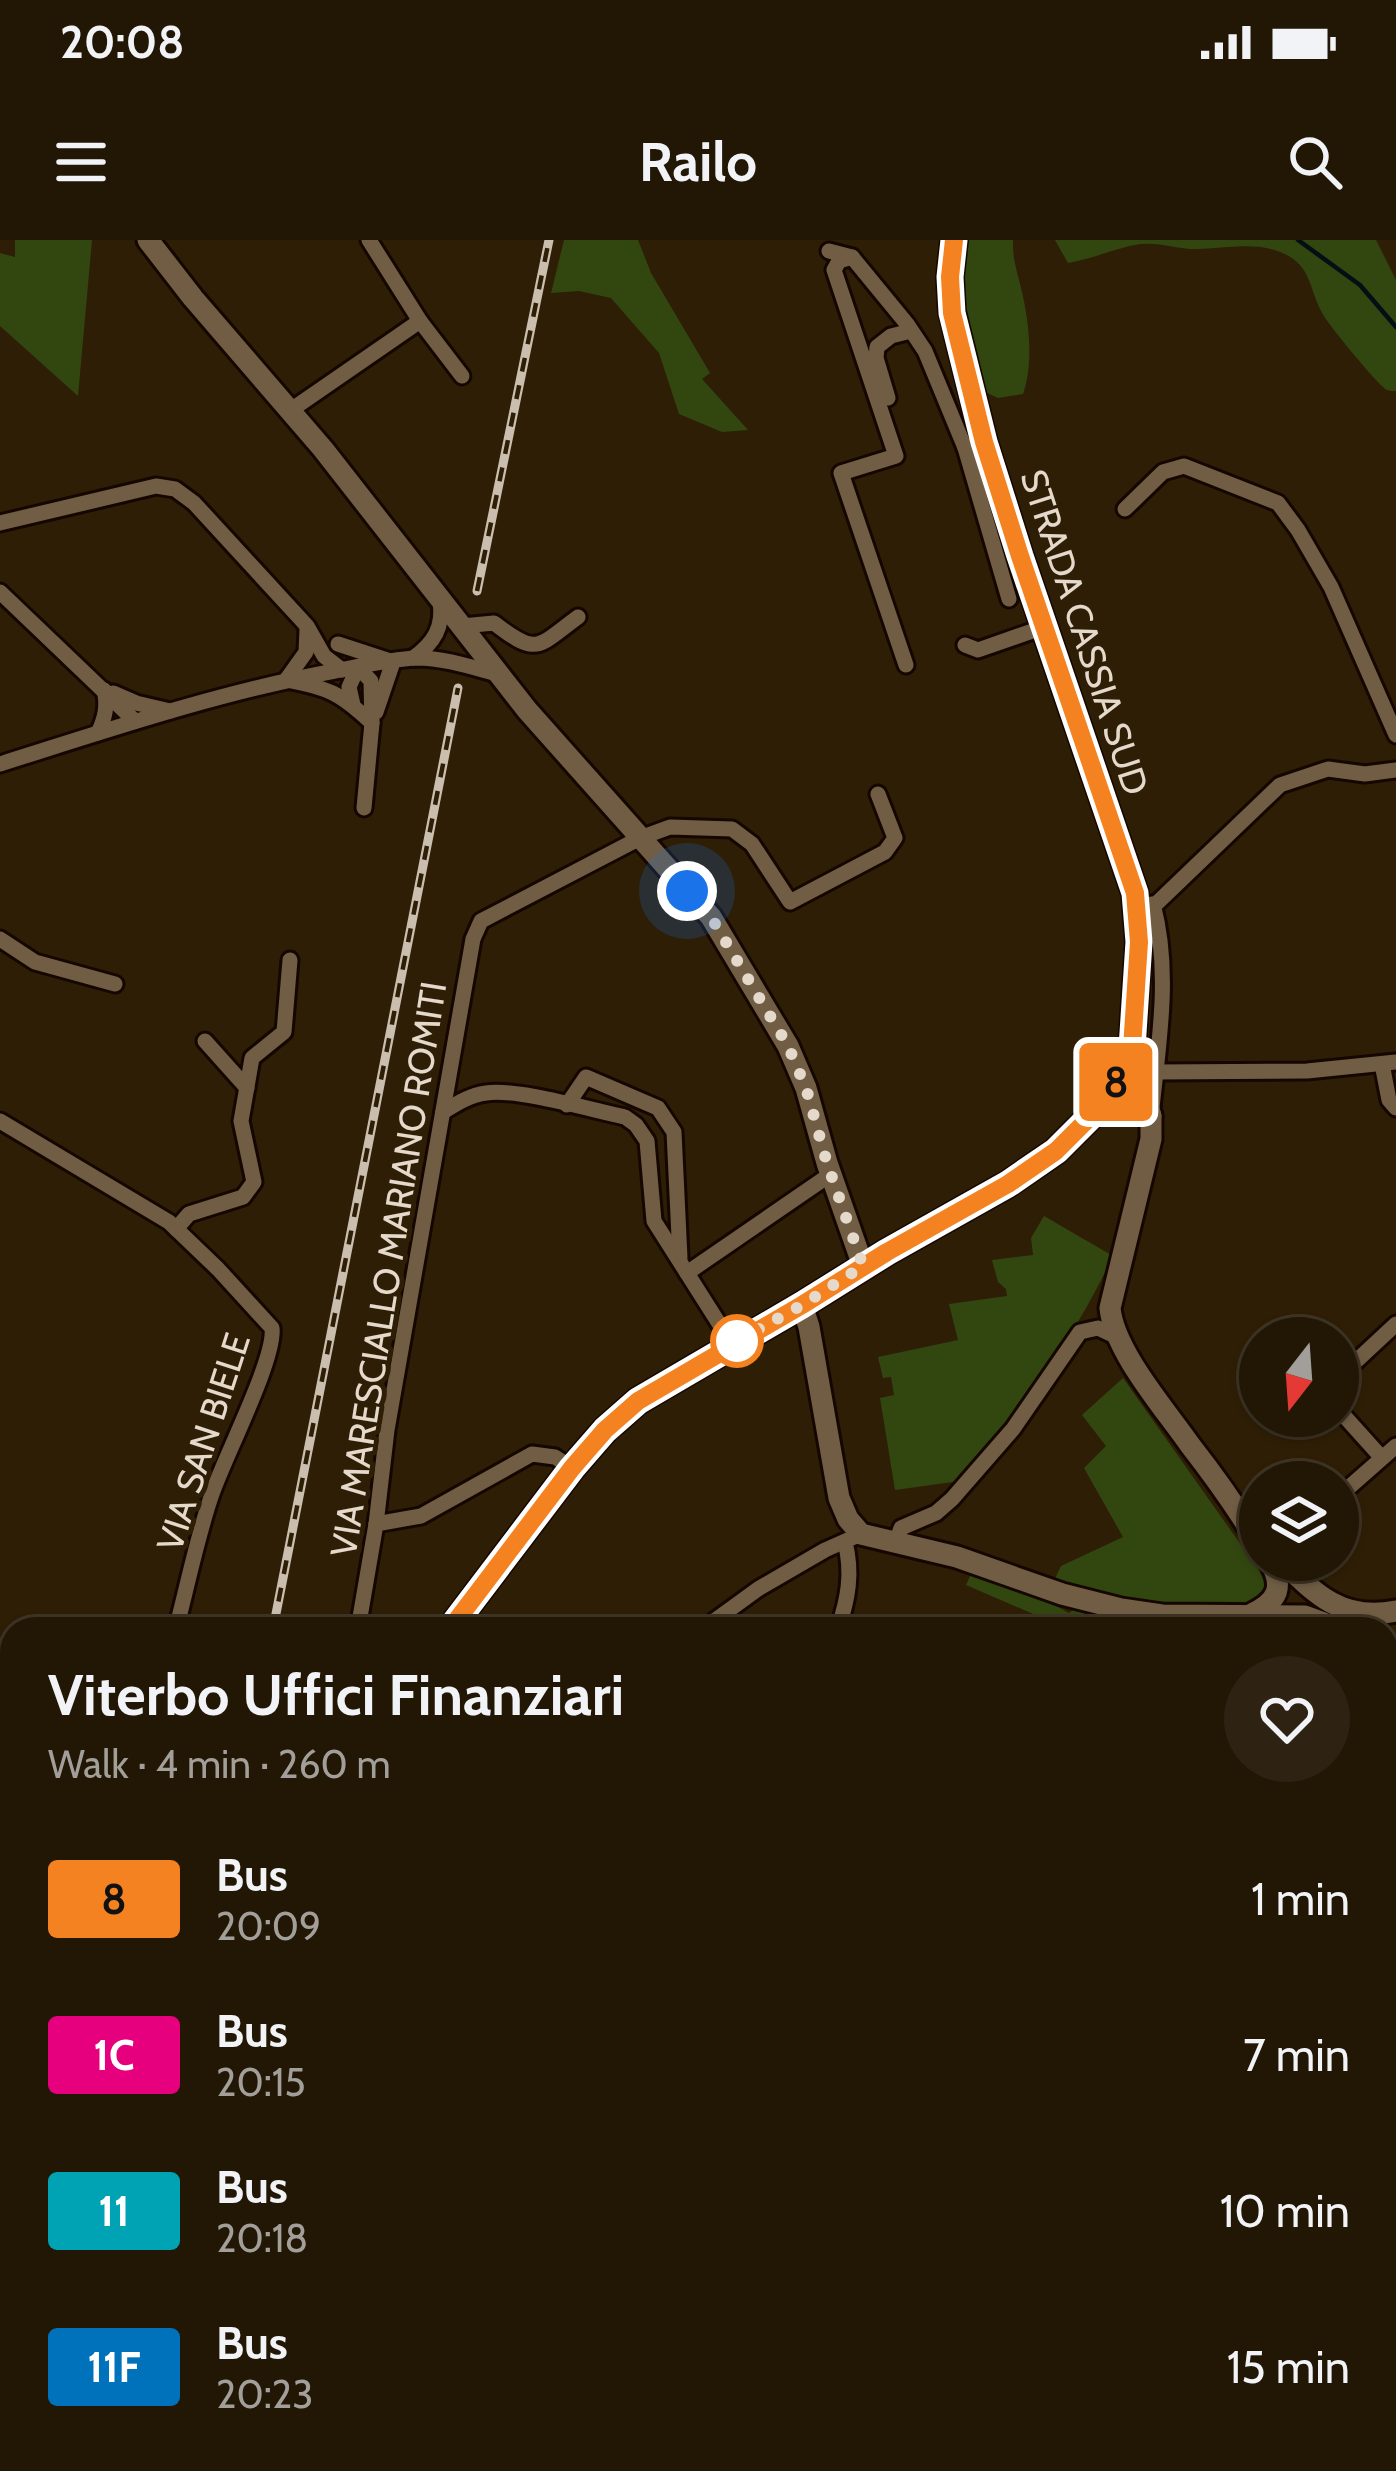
<!DOCTYPE html>
<meta charset="utf-8">
<style>
:root{--surface:#221604;--page:#2e2313;--text:#f1f3f6;--muted:#a29f9a;--line:#3f3526}
body{margin:0;font-family:Cabin,sans-serif;background:var(--page);color:var(--text);height:100vh;display:flex;flex-direction:column;font-size:45px;white-space:nowrap}
*{box-sizing:border-box;margin:0}
p{font-size:39px;color:var(--muted)}
.icon{flex:none;width:66px;height:66px;fill:none;stroke:currentColor;stroke-width:2;stroke-linecap:round;stroke-linejoin:round}
.map{position:relative;flex:1;overflow:hidden}
.details{position:absolute;left:0px;top:1377px;width:1398px;height:855px;display:flex;flex-direction:column;background:var(--surface);border-radius:36px 36px 0 0;box-shadow:0 3px 9px #0004,0 0 0 3px var(--line)}
.details>*{flex:none}
.badge{padding:0 24px;border-radius:9px;font-size:42px;line-height:78px}
.needle{width:78px;rotate:197deg}
.controls{position:absolute;left:1239px;top:1077px;display:grid;gap:24px}
.controls a{display:grid;place-items:center;width:120px;height:120px;border-radius:50%;background:var(--surface);box-shadow:0 3px 9px #0004,0 0 0 3px var(--line);font-size:60px}
.you{position:absolute;width:60px;height:60px;margin:-30px;border:9px solid #fff;border-radius:50%;background:#1a73e8;box-shadow:0 0 0 18px #1a73e833}
.map>.badge{position:absolute;translate:-50% -50%;box-shadow:0 0 0 6px #fff}
.round{display:grid;place-items:center;flex:none;width:126px;height:126px;border-radius:63px;background:var(--page)}
.overview{display:flex;align-items:center;justify-content:space-between;height:204px;padding:0 48px}
h1{font-size:57px;font-weight:700;line-height:90px}
ul{padding:0;list-style:none}
li{display:flex;align-items:center;gap:36px;height:156px;padding:0 48px}
li div{flex:1}
li b{display:block;font-size:45px}
li em{font-style:normal}
li .badge{min-width:132px;font-weight:700;text-align:center}
.status{display:flex;justify-content:space-between;align-items:center;height:84px;padding:0 60px;background:var(--surface);direction:ltr}
.status svg{height:33px;fill:currentColor}
header{display:flex;justify-content:space-between;align-items:center;height:156px;padding:0 48px;background:var(--surface);font-size:54px;font-weight:700}
.map>svg:first-child{display:block}
.green{fill:#324710}
.lines{fill:none;stroke-linecap:round;stroke-linejoin:round}
.stream{stroke:#030f14;stroke-width:4.5}
.pedestrian-casing{stroke:#150700;stroke-width:16}
.minor-casing{stroke:#150700;stroke-width:21}
.secondary-casing{stroke:#150700;stroke-width:27}
.primary-casing{stroke:#150700;stroke-width:30}
.pedestrian{stroke:#705d44;stroke-width:10}
.minor{stroke:#705d44;stroke-width:15}
.secondary{stroke:#705d44;stroke-width:21}
.primary{stroke:#a46e60;stroke-width:24}
.rail-casing{stroke:#cabeaf;stroke-width:9}
.rail{stroke:#2e1e06;stroke-width:4.5;stroke-dasharray:14;stroke-linecap:butt}
.line-casing{stroke:#fff;stroke-width:27}
.line{stroke:#f58220;stroke-width:18}
.walk{stroke:#e4d9cb;stroke-width:12;stroke-dasharray:0 21.6}
.stop-dot{fill:#fff;stroke:#f58220;stroke-width:6}
.labels{text-anchor:middle;dominant-baseline:central;stroke-width:10;stroke-linejoin:round;paint-order:stroke}
.street-label{font-size:36px;fill:#e4d9cb;stroke:#2e1e06}
</style>
<div class="status"><b>20:08</b><svg viewBox="0 0 49 12"><path d="M0 12V9h3v3zM5 12V6h3v6zM10 12V3h3v9zM15 12V0h3v12zM26 1h20v11H26zM47 4h2v5h-2z"/></svg></div>
<header><svg class="icon" aria-label="menu" viewBox="0 0 24 24"><path d="M4 6h16M4 12h16M4 18h16"/></svg>Railo<svg class="icon" aria-label="search" viewBox="0 0 24 24"><circle cx="10" cy="10" r="6"/><path d="M15 15l6 6"/></svg></header>
<div class="map">
<svg width="1396" height="2231" viewBox="0 0 1396 2231">
<rect width="100%" height="100%" fill="#2e1e06"/>
<g class="green">
<path d="M15,0H92L78,156L0,86V13L15,17Z"/>
<path d="M564,0H638L651,33L710,133L702,139L748,190L722,192L679,174L659,113L611,58L579,51L551,53Z"/>
<path d="M965,0H1013C1012,17 1017,31 1021,48C1029,80 1034,123 1023,154L998,158L983,151L963,71L961,37Z"/>
<path d="M1055,0H1376L1396,40V151C1393,151 1390,151 1387,150C1379,146 1333,90 1326,79C1306,50 1316,21 1271,9C1248,3 1220,9 1196,9C1177,9 1160,2 1140,4C1115,8 1093,19 1068,23Z"/>
<path d="M1044,976L1113,1016C1074,1099 1020,1172 960,1241L895,1250L880,1158L894,1155L891,1137L883,1138L878,1117L958,1100L949,1064L1007,1056L1006,1049L998,1042L992,1020L1033,1015L1031,998Z"/>
<path d="M1123,1138L1263,1336L1268,1355L1251,1368H1162L1053,1343L1061,1326L1123,1297L1084,1228L1106,1206L1082,1175Z"/>
<path d="M971,1334L1032,1353L1069,1373L1077,1367C1120,1381 1162,1389 1207,1388C1234,1387 1267,1383 1291,1389H1068L966,1345Z"/>
</g>
<g class="lines">
<path class="stream" d="M1298,0L1360,45L1396,87"/>
<defs>
<g id="pedestrian">
<path d="M1206,2220L1214,2229"/>
<path d="M1051,2231L1061,2220"/>
</g>
<g id="minor">
<path d="M829,11L852,17L907,84L925,111L965,208L984,202"/>
<path d="M852,17L839,21L834,30L896,216L841,233L906,425"/>
<path d="M420,81L462,136"/>
<path d="M888,158L876,118L877,107L891,96L911,91"/>
<path d="M291,170L420,81L369,0"/>
<path d="M965,208L1009,359"/>
<path d="M1125,269L1163,232L1184,226L1278,263L1298,290L1331,347L1396,495"/>
<path d="M0,283L156,246L175,249L194,263L307,386L324,416L342,430"/>
<path d="M0,352L135,481"/>
<path d="M462,386L494,383C538,417 537,407 578,377"/>
<path d="M307,389L306,412L286,440C329,448 340,453 372,483"/>
<path d="M338,404L393,422L376,472"/>
<path d="M965,405L978,410L1044,387"/>
<path d="M413,418C434,403 444,387 440,361"/>
<path d="M113,453L136,463L170,471"/>
<path d="M353,465L349,447L358,427L371,441L372,483L364,568"/>
<path d="M98,493C105,478 108,466 104,450"/>
<path d="M0,524C111,489 221,452 335,431C361,426 390,419 417,418C444,418 471,427 497,434"/>
<path d="M1137,665L1156,664L1280,545L1328,529L1365,534L1396,530"/>
<path d="M0,699L35,722L115,744"/>
<path d="M205,801L247,848"/>
<path d="M1382,824L1389,860L1396,868"/>
<path d="M1156,832L1307,831L1396,822"/>
<path d="M567,865L586,837L658,868L674,892L680,1018"/>
<path d="M1152,868C1159,801 1171,730 1153,664"/>
<path d="M443,872C456,864 470,855 486,853C517,848 591,870 625,877L636,885L647,901L654,981L732,1104"/>
<path d="M0,881L169,982L218,1029L272,1088C276,1118 224,1218 212,1254C197,1297 188,1344 176,1389"/>
<path d="M176,989L189,974L243,957L254,942L241,881L252,818L284,792L290,720"/>
<path d="M687,1033L831,934"/>
<path d="M1338,1138L1396,1084"/>
<path d="M1338,1169L1382,1218"/>
<path d="M1338,1257L1396,1206"/>
<path d="M376,1284L421,1276L532,1214L555,1217L572,1228"/>
<path d="M896,1302L901,1288L936,1273L952,1259L1013,1189L1080,1092L1098,1088L1117,1097"/>
<path d="M358,1389L376,1284L387,1190L473,699L481,681L640,598L670,587L732,589L752,604L790,662L885,612L895,598L878,554"/>
<path d="M703,1389L758,1349L825,1310L861,1294"/>
<path d="M838,1389C848,1359 853,1333 845,1302"/>
<path d="M0,1456L12,1467"/>
<path d="M0,1853H12"/>
<path d="M1386,1972L1396,1958"/>
<path d="M0,2152H12"/>
<path d="M354,2220L368,2226L453,2231"/>
<path d="M624,2220L630,2231"/>
<path d="M927,2220L940,2231"/>
<path d="M244,2231L246,2220"/>
<path d="M332,2231L336,2220"/>
<path d="M505,2231L511,2220"/>
</g>
<g id="secondary">
<path d="M148,0L193,58L323,209L527,470L711,677L788,806L806,848L827,923L863,1026"/>
<path d="M1132,808L1151,876V899L1110,1068C1114,1111 1165,1169 1190,1205C1215,1237 1239,1271 1260,1306"/>
<path d="M1094,873C1114,857 1134,859 1151,876"/>
<path d="M802,1065L809,1087L839,1258L848,1279L861,1294L957,1317L1062,1354L1121,1369L1162,1375L1305,1376L1324,1383L1330,1389"/>
<path d="M1281,1320C1316,1355 1343,1382 1396,1371"/>
<path d="M1252,1374C1278,1361 1285,1347 1269,1320"/>
<path d="M1386,1441L1396,1451"/>
<path d="M0,1583L12,1605"/>
</g>
<g id="primary">
<path d="M450,1389L572,1228L605,1190L638,1161L802,1065L887,1012L1008,944L1056,911L1093,874L1114,845L1132,808L1139,702L1135,653L1020,316L984,202L952,72L950,37L954,0"/>
<path d="M66,2231L69,2220"/>
</g>
</defs>
<use href="#pedestrian" class="pedestrian-casing"/>
<use href="#minor" class="minor-casing"/>
<use href="#secondary" class="secondary-casing"/>
<use href="#primary" class="primary-casing"/>
<use href="#pedestrian" class="pedestrian"/>
<use href="#minor" class="minor"/>
<use href="#secondary" class="secondary"/>
<use href="#primary" class="primary"/>
<defs>
<g id="rail">
<path d="M477,351L549,0"/>
<path d="M273,1389L458,448"/>
</g>
</defs>
<use href="#rail" class="rail-casing"/>
<use href="#rail" class="rail"/>
</g>
<g class="lines">
<defs>
<path id="line" d="M450,1389L572,1228L605,1190L638,1161L802,1065L887,1012L1008,944L1056,911L1093,874L1114,845L1132,808L1139,702L1135,653L1020,316L984,202L952,73L950,37L954,0"/>
</defs>
<use href="#line" class="line-casing"/>
<use href="#line" class="line"/>
<path class="walk" d="M687,651L711,677L788,806L806,848L827,923L863,1026L802,1065L732,1104L737,1101"/>
</g>
<circle class="stop-dot" cx="737" cy="1101" r="24"/>
<g class="labels">
<g class="street-label">
<text transform="translate(1085 392) rotate(72)">STRADA CASSIA SUD</text>
<text transform="translate(388 1029) rotate(-81)">VIA MARESCIALLO MARIANO ROMITI</text>
<text transform="translate(203 1202) rotate(-72)">VIA SAN BIELE</text>
</g>
</g>
</svg>
<div class="controls">
<a><svg class="needle" viewBox="-14 -14 28 28"><path d="M0-13l5 13h-10z" fill="#e53935"/><path d="M0 13l5-13h-10z" fill="#a29f9a"/></svg></a>
<a><svg class="icon" aria-label="layers" viewBox="0 0 24 24"><path d="M12 4l9 5-9 5-9-5zM3 14l9 5 9-5"/></svg></a>
</div>
<div class="you" style="left:687px;top:651px"></div>
<b class="badge" style="left:1116px;top:842px;background:#f58220;color:#111">8</b>
<section class="details">
<div class="overview"><div><h1>Viterbo Uffici Finanziari</h1><p>Walk · 4 min · 260 m</p></div><a class="round"><svg class="icon" aria-label="heart" viewBox="0 0 24 24"><path d="M12 20l-8-8c-3-5 5-10 8-4 3-6 11-1 8 4z"/></svg></a></div>
<ul>
<li><span class="badge" style="background:#f58220;color:#111">8</span><div><b>Bus</b><p>20:09</p></div><em>1 min</em></li>
<li><span class="badge" style="background:#e6007e;color:#fff">1C</span><div><b>Bus</b><p>20:15</p></div><em>7 min</em></li>
<li><span class="badge" style="background:#00a3b4;color:#fff">11</span><div><b>Bus</b><p>20:18</p></div><em>10 min</em></li>
<li><span class="badge" style="background:#0072bc;color:#fff">11F</span><div><b>Bus</b><p>20:23</p></div><em>15 min</em></li>
</ul>
</section>
</div>
